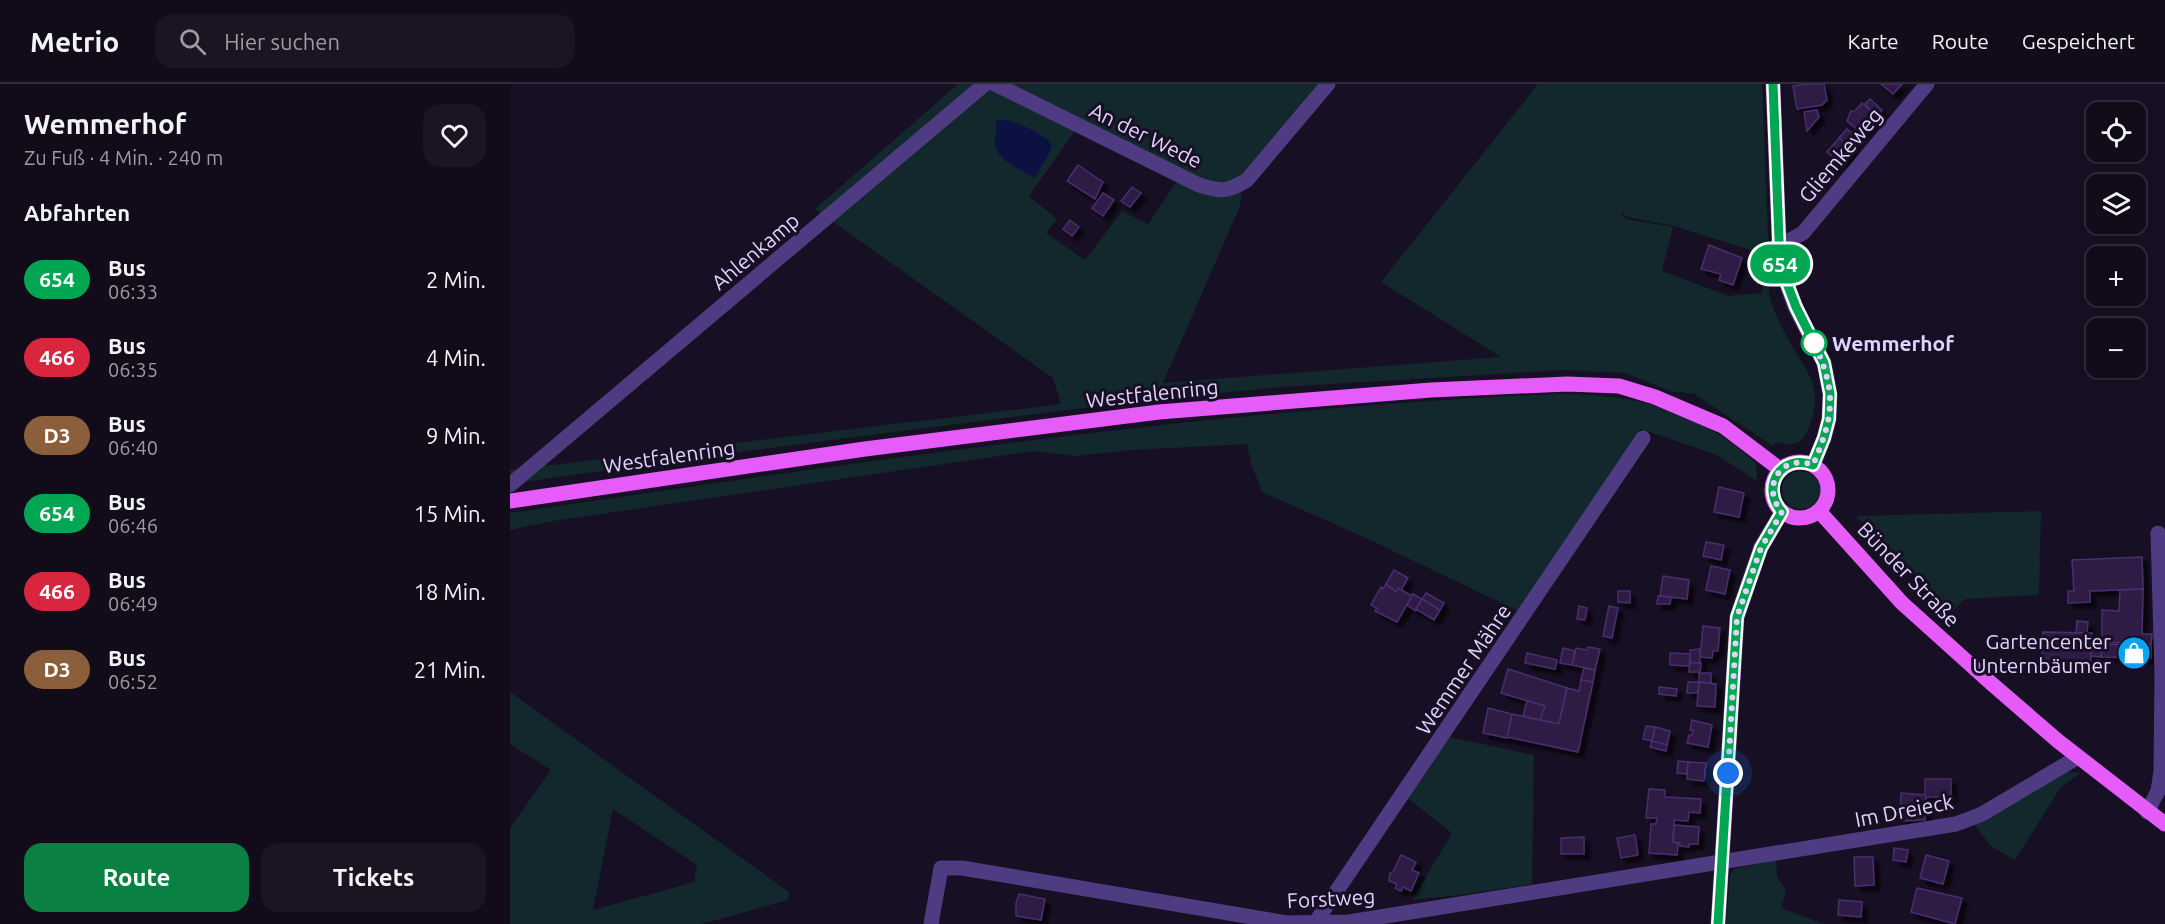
<!DOCTYPE html>
<html lang="de">
<meta charset="utf-8">
<style>
:root{--surface:#110b1a;--page:#1a1423;--text:#f1f3f6;--muted:#9c9ba2;--line:#302b39;--accent:#0b8043}
body{margin:0;font-family:Ubuntu,sans-serif;background:var(--page);color:var(--text);height:100vh;display:flex;flex-direction:column;font-size:22px;white-space:nowrap}
*{box-sizing:border-box;margin:0}
p{font-size:20px;color:var(--muted)}
.icon{flex:none;width:33px;height:33px;fill:none;stroke:currentColor;stroke-width:2;stroke-linecap:round;stroke-linejoin:round}
.map{position:relative;flex:1;overflow:hidden}
.sheet{display:flex;flex-direction:column;background:var(--surface);width:510px}
.sheet>*{flex:none}
.badge{padding:0 12px;border-radius:20px;font-size:21px;line-height:39px}
.fabs{position:absolute;left:1576px;top:18px;display:grid;gap:12px}
.fabs a{display:grid;place-items:center;width:60px;height:60px;border-radius:12px;background:var(--surface);box-shadow:0 3px 9px #0003,0 0 0 2px var(--line);font-size:30px}
.you{position:absolute;width:30px;height:30px;margin:-15px;border:4px solid #fff;border-radius:50%;background:#1a73e8;box-shadow:0 0 0 9px #1a73e833}
.map>.badge{position:absolute;translate:-50% -50%;box-shadow:0 0 0 3px #fff}
h2{padding:0 24px;font-size:22px;line-height:54px}
.round{display:grid;place-items:center;flex:none;width:63px;height:63px;border-radius:18px;background:var(--page)}
.overview{display:flex;align-items:center;justify-content:space-between;height:102px;padding:0 24px}
h1{font-size:28px;font-weight:700;line-height:45px}
.primary-button{display:flex;gap:12px;margin-top:auto;padding:12px 24px}
.primary-button a{flex:1;height:69px;border-radius:18px;background:var(--accent);color:#fff;font-size:24px;font-weight:700;line-height:69px;text-align:center}
.primary-button a+a{background:var(--page);color:var(--text)}
ul{padding:0;list-style:none}
li{display:flex;align-items:center;gap:18px;height:78px;padding:0 24px}
li div{flex:1}
li b{display:block;font-size:22px}
li em{font-style:normal}
li .badge{min-width:66px;font-weight:700;text-align:center}
header{display:flex;align-items:center;gap:36px;box-sizing:border-box;height:84px;padding:0 30px;background:var(--surface);border-bottom:2px solid var(--line)}
header strong{font-size:28px}
nav{display:flex;gap:33px;margin-inline-start:auto;font-size:21px}
.search{width:420px;height:54px;background:var(--page);display:flex;align-items:center;gap:15px;box-sizing:border-box;padding:0 21px;border-radius:18px;color:var(--muted);font-size:22px}
main{display:flex;flex:1;min-height:0}
.map>svg:first-child{display:block}
.green{fill:#12282d;fill-rule:evenodd}
.water{fill:#0b1140}
.building{fill:#2d1b44;stroke:#4b2e6f;stroke-width:1.5;filter:url(#shadow)}
.lines{fill:none;stroke-linecap:round;stroke-linejoin:round}
.minor{stroke:#4f3b81;stroke-width:15}
.major{stroke:#e65cfb;stroke-width:15}
.line-casing{stroke:#fff;stroke-width:14}
.line{stroke:#00a651;stroke-width:9}
.walk{stroke:#e2d2fe;stroke-width:6;stroke-dasharray:0 10.8}
.stop-dot{fill:#fff;stroke:#00a651;stroke-width:3}
.labels{text-anchor:middle;dominant-baseline:central;stroke-width:6;stroke-linejoin:round;paint-order:stroke}
.street-label{font-size:21px;fill:#e2d2fe;stroke:#170f23}
.stop-label{font-size:21px;font-weight:bold;fill:#e2d2fe;stroke:#170f23;text-anchor:start}
.poi-label{font-size:21px;fill:#e2d2fe;stroke:#170f23;text-anchor:end}
</style>
<header>
<strong>Metrio</strong>
<div class="search"><svg class="icon" aria-label="search" viewBox="0 0 24 24"><circle cx="10" cy="10" r="6"/><path d="M15 15l6 6"/></svg>Hier suchen</div>
<nav><a>Karte</a><a>Route</a><a>Gespeichert</a></nav>
</header>
<main>
<section class="sheet">
<div class="overview"><div><h1>Wemmerhof</h1><p>Zu Fuß · 4 Min. · 240 m</p></div><a class="round"><svg class="icon" aria-label="heart" viewBox="0 0 24 24"><path d="M12 20l-8-8c-3-5 5-10 8-4 3-6 11-1 8 4z"/></svg></a></div>
<h2>Abfahrten</h2>
<ul>
<li><span class="badge" style="background:#00a651;color:#fff">654</span><div><b>Bus</b><p>06:33</p></div><em>2 Min.</em></li>
<li><span class="badge" style="background:#d7263d;color:#fff">466</span><div><b>Bus</b><p>06:35</p></div><em>4 Min.</em></li>
<li><span class="badge" style="background:#8b5e3c;color:#fff">D3</span><div><b>Bus</b><p>06:40</p></div><em>9 Min.</em></li>
<li><span class="badge" style="background:#00a651;color:#fff">654</span><div><b>Bus</b><p>06:46</p></div><em>15 Min.</em></li>
<li><span class="badge" style="background:#d7263d;color:#fff">466</span><div><b>Bus</b><p>06:49</p></div><em>18 Min.</em></li>
<li><span class="badge" style="background:#8b5e3c;color:#fff">D3</span><div><b>Bus</b><p>06:52</p></div><em>21 Min.</em></li>
</ul>
<div class="primary-button"><a>Route</a><a>Tickets</a></div>
</section>
<div class="map">
<svg width="1655" height="840" viewBox="0 0 1655 840">
<defs>
<filter id="shadow"><feDropShadow dx="5.5" dy="5.5" stdDeviation="1.5" flood-color="#0009"/></filter>
</defs>
<rect width="100%" height="100%" fill="#170f23"/>
<g class="green">
<path d="M448,0H809L733,93L730,122L653,299L991,273L871,198L1028,0H1252L1259,172L1164,142L1117,133L1113,129L1111,130L1116,135L1163,143L1152,187L1219,212L1252,209L1253,202L1258,201C1260,228 1278,254 1291,277C1295,284 1300,291 1302,298C1307,311 1305,322 1302,334C1297,355 1289,365 1267,358L1263,362L1184,310L1160,307L1115,289L1051,286L771,303L628,317L189,373L0,400V386L551,320L543,294L305,125ZM572,37L673,88L638,140L612,127L575,176L536,149L547,135L519,112Z"/>
<path d="M1045,310C1123,309 1188,325 1246,379L1247,397L1207,371L1131,345L1010,528L858,455L752,408L741,379L737,360L624,366L565,372L524,367L43,437L0,446V429C347,379 695,325 1045,310Z"/>
<circle cx="1291" cy="406" r="19"/>
<path d="M1531,427L1529,511L1455,515L1441,529L1346,432Z"/>
<path d="M0,608L279,808L278,816L192,840H0V744L41,686L0,660ZM103,725L187,781L184,798L83,826Z"/>
<path d="M931,648L944,654L1024,671L1022,800L950,811L902,816L942,749L890,708Z"/>
<path d="M1554,687L1571,689L1551,703L1505,776L1481,762L1462,738Z"/>
<path d="M1266,776L1267,793L1276,806L1271,824L1314,840H1216L1220,791L1224,785Z"/>
</g>
<path class="water" d="M494,36C507,38 536,50 542,61C538,74 531,82 525,94C514,88 486,75 485,61C485,53 487,45 486,37Z"/>
<g class="building">
<path d="M1296,0H1314L1317,16L1312,21L1287,25L1283,2Z"/>
<path d="M1371,0H1392L1383,10Z"/>
<path d="M1360,15L1372,26L1367,32L1355,20Z"/>
<path d="M1352,19L1367,32L1353,48H1350L1337,37L1341,27H1345Z"/>
<path d="M1307,26L1309,33L1297,47L1294,28Z"/>
<path d="M1337,45L1347,53L1339,63L1329,54Z"/>
<path d="M1329,54L1343,66L1331,80L1317,68Z"/>
<path d="M568,81L593,98L585,115L557,97Z"/>
<path d="M622,103L631,109L620,123L611,117Z"/>
<path d="M593,109L604,116L593,132L582,124Z"/>
<path d="M560,136L569,143L562,152L553,145Z"/>
<path d="M1199,161L1232,174L1223,201L1209,196L1211,190L1191,185Z"/>
<path d="M1209,403L1234,409L1229,433L1204,428Z"/>
<path d="M1196,458L1214,461L1211,476L1193,472Z"/>
<path d="M1632,473L1633,505L1580,507V518L1558,519V507H1564L1562,476Z"/>
<path d="M1201,482L1220,486L1215,510L1196,506Z"/>
<path d="M884,486L898,494L891,506L888,504L886,508L876,500Z"/>
<path d="M1153,492L1179,496L1177,515L1150,512Z"/>
<path d="M876,500L886,508L888,504L902,512L887,538L865,527L867,524L861,521L871,503L873,505Z"/>
<path d="M1633,505L1632,550H1642L1641,560L1592,558V526L1609,527L1610,506Z"/>
<path d="M1108,507H1120V519L1108,518Z"/>
<path d="M916,509L934,519L930,526L912,515Z"/>
<path d="M903,510L912,515L906,527L897,521Z"/>
<path d="M1148,512L1161,513L1160,520H1147Z"/>
<path d="M912,515L930,526L924,536L906,525Z"/>
<path d="M1069,522L1077,524L1075,536L1067,535Z"/>
<path d="M1099,522L1108,524L1102,554L1093,552Z"/>
<path d="M1567,537L1578,538L1577,549H1566Z"/>
<path d="M1193,542L1210,544L1208,567H1203L1202,574L1190,573Z"/>
<path d="M1533,548L1582,549L1581,581L1532,580Z"/>
<path d="M1582,560H1592L1591,573L1581,572Z"/>
<path d="M1592,560L1641,562V574L1591,573Z"/>
<path d="M1078,563L1090,565L1085,586L1062,581L1066,564L1077,566Z"/>
<path d="M1053,564L1065,567L1062,581L1050,579Z"/>
<path d="M1190,565V579H1180V566Z"/>
<path d="M1017,569L1047,576L1045,585L1015,579Z"/>
<path d="M1160,569L1180,570L1179,582L1160,581Z"/>
<path d="M1180,579H1191L1190,588H1179Z"/>
<path d="M1074,584L1085,586L1083,598L1071,596Z"/>
<path d="M998,585L1057,604L1049,640L1030,636L1035,622L991,609Z"/>
<path d="M1189,589H1201V599L1189,598Z"/>
<path d="M1071,596L1083,598L1068,668L997,653L1002,630L1049,640L1057,604L1069,607Z"/>
<path d="M1178,598H1189L1188,609H1177Z"/>
<path d="M1189,598L1206,600L1205,623L1187,622Z"/>
<path d="M1149,603L1167,605L1166,612L1149,610Z"/>
<path d="M1017,617L1035,622L1030,636L1013,632Z"/>
<path d="M978,624L1002,630L997,654L973,649Z"/>
<path d="M1182,636L1202,641L1198,663L1177,659L1179,651H1182L1183,646H1180Z"/>
<path d="M1136,642L1145,643L1142,657L1133,655Z"/>
<path d="M1145,643L1160,647L1157,661L1142,657Z"/>
<path d="M1142,657L1157,661L1156,667L1140,663Z"/>
<path d="M1168,677L1178,678L1177,690L1167,689Z"/>
<path d="M1178,678L1196,679L1194,697L1177,695Z"/>
<path d="M1415,695H1441V713H1416L1415,736L1390,737L1391,709L1415,711Z"/>
<path d="M1139,705L1155,706V713L1191,715L1190,729L1179,728L1178,737L1164,736L1163,758L1168,759L1167,771L1139,769L1141,740H1146L1147,734H1136Z"/>
<path d="M1164,741L1189,743L1188,760H1179V763L1170,762V759L1163,758Z"/>
<path d="M1125,751L1128,771L1111,774L1107,754Z"/>
<path d="M1074,753V770H1051V754Z"/>
<path d="M1384,764L1398,766L1396,778L1383,776Z"/>
<path d="M891,771L906,778L902,786L909,789L901,807L893,803L891,807L885,804L887,800L879,797L880,789L883,788Z"/>
<path d="M1416,771L1439,777L1433,800L1410,794Z"/>
<path d="M1344,773H1363L1364,801L1345,802Z"/>
<path d="M1407,804L1452,814L1445,840L1401,828Z"/>
<path d="M509,810L535,815L531,836L506,832V819Z"/>
<path d="M1329,816L1352,818L1351,833L1328,831Z"/>
</g>
<g class="lines">
<g class="minor">
<path d="M485,0L689,101C711,108 717,108 737,96L818,0"/>
<path d="M1263,0L1270,181L1285,223L1314,279L1320,310L1319,335L1314,354L1303,381"/>
<path d="M1268,159L1280,156L1293,149L1417,0"/>
<path d="M0,401L475,0"/>
<path d="M1637,728L1648,707L1651,687L1652,590L1648,449"/>
<path d="M805,839L1133,354"/>
<path d="M421,840L431,784H452L777,839L839,838L1446,740L1472,730L1568,673"/>
<path d="M1208,840L1227,533L1251,463L1272,428"/>
</g>
<g class="major">
<circle cx="1290" cy="406" r="28"/>
<path d="M0,417L355,365L649,328L921,306L1057,300L1109,302L1145,313L1213,342L1271,386"/>
<path d="M1309,427L1392,519L1482,600L1548,657L1655,740"/>
</g>
</g>
<g class="lines">
<defs>
<path id="line" d="M1208,840L1227,533L1251,464L1272,428C1250,403 1271,369 1303,381L1314,354L1319,335L1320,310L1314,279L1286,223L1270,181L1263,0"/>
</defs>
<use href="#line" class="line-casing"/>
<use href="#line" class="line"/>
<path class="walk" d="M1218,689L1227,533L1251,464L1272,428C1250,403 1271,369 1303,381C1324,332 1327,308 1304,259"/>
</g>
<defs>
<symbol id="shop-disc" viewBox="-11 -11 22 22"><circle r="9.5" fill="#06a4f6" stroke="#170f23"/><path d="M-5-2.5h2.3a2.7 3.5 0 0 1 5.4 0H5L5.5 6h-11ZM-1.5-2.5h3a1.5 2.3 0 0 0-3 0Z" fill="#fff"/></symbol>
</defs>
<g fill-rule="evenodd">
<use href="#shop-disc" x="1605" y="550" width="38" height="38"/>
</g>
<circle class="stop-dot" cx="1304" cy="259" r="12"/>
<g class="labels">
<g class="street-label">
<text transform="translate(636 51) rotate(26)">An der Wede</text>
<text transform="translate(1330 71) rotate(-50)">Gliemkeweg</text>
<text transform="translate(245 167) rotate(-40)">Ahlenkamp</text>
<text transform="translate(642 309) rotate(-6)">Westfalenring</text>
<text transform="translate(159 372) rotate(-8)">Westfalenring</text>
<text transform="translate(1399 490) rotate(46)">Bünder Straße</text>
<text transform="translate(953 585) rotate(-56)">Wemmer Mähre</text>
<text transform="translate(1394 726) rotate(-11)">Im Dreieck</text>
<text transform="translate(821 814) rotate(-3)">Forstweg</text>
</g>
<g class="stop-label">
<text x="1322" y="259">Wemmerhof</text>
</g>
<g class="poi-label">
<text x="1601" y="557">Gartencenter<tspan x="1601" dy="24">Unternbäumer</tspan></text>
</g>
</g>
</svg>
<div class="fabs">
<a><svg class="icon" aria-label="locate" viewBox="0 0 24 24"><circle cx="12" cy="12" r="6"/><path d="M12 2v4M12 18v4M2 12h4M18 12h4"/></svg></a>
<a><svg class="icon" aria-label="layers" viewBox="0 0 24 24"><path d="M12 4l9 5-9 5-9-5zM3 14l9 5 9-5"/></svg></a>
<a>+</a>
<a>−</a>
</div>
<div class="you" style="left:1218px;top:689px"></div>
<b class="badge" style="left:1270px;top:180px;background:#00a651;color:#fff">654</b>
</div>
</main>
